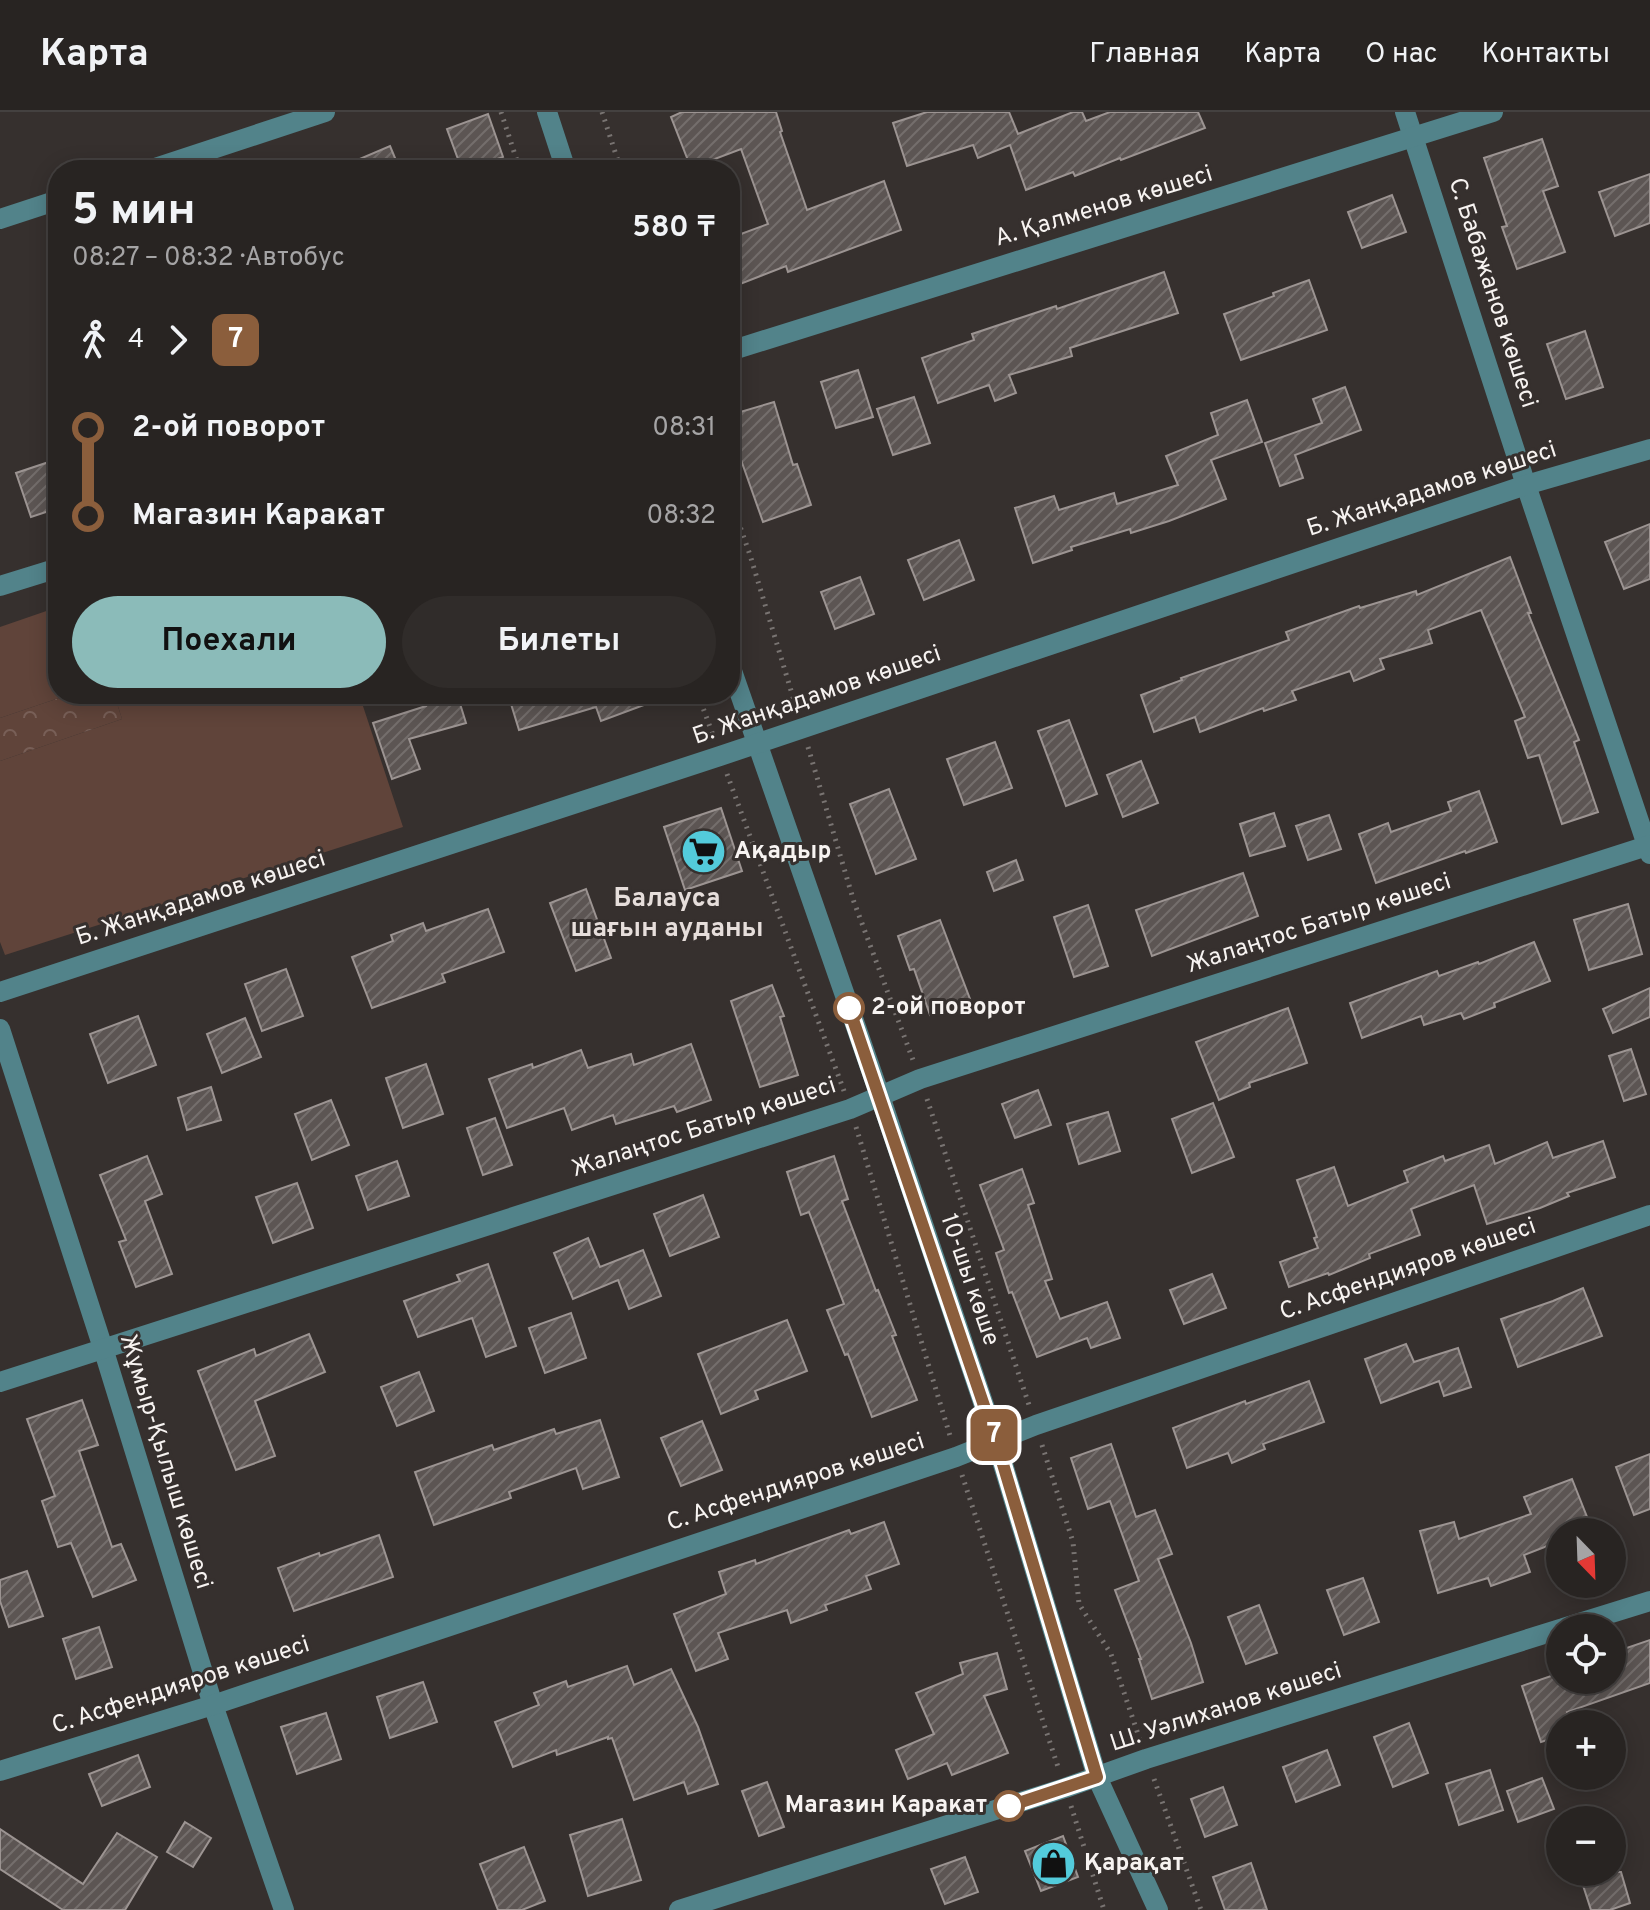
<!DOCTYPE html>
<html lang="ru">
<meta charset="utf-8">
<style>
:root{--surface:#282422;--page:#302c2a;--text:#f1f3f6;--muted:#a5a4a5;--line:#444140;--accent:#8bbbb9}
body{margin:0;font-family:Overpass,sans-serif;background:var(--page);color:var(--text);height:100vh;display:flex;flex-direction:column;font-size:30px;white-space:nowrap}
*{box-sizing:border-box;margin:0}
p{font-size:26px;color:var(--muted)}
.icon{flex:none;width:44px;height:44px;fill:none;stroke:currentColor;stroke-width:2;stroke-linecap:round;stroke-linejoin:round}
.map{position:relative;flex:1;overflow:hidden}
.side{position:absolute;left:48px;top:48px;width:692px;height:544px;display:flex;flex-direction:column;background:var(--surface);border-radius:32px;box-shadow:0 4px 20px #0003,0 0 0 2px var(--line)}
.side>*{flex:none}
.badge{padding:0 16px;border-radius:12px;font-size:28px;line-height:52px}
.needle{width:52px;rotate:157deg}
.controls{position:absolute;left:1546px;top:1406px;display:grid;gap:16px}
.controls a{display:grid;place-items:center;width:80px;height:80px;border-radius:50%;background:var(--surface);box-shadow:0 4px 20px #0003,0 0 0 2px var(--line);font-size:40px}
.map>.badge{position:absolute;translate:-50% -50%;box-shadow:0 0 0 4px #fff}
.legs{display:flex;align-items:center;gap:12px;height:88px;padding:0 24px;font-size:26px}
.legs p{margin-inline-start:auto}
.headline{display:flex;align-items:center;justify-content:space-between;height:136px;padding:0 24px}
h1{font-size:44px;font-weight:700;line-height:60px}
.button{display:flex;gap:16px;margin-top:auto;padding:16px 24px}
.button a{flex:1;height:92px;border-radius:48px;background:var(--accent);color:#111;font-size:32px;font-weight:700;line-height:92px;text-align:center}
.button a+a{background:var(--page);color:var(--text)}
ul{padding:0 24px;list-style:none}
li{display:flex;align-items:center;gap:28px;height:88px;font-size:30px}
li i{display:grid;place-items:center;width:12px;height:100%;margin:0 10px;background:currentColor}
li i::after{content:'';width:20px;height:20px;margin:-10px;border:6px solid;border-radius:50%;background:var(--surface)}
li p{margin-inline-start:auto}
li:first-child i{background:linear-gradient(#0000 50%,currentColor 0)}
li:last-child i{background:linear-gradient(currentColor 50%,#0000 0)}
header{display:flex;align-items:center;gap:48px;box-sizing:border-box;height:112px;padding:0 40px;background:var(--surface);border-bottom:2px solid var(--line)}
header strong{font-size:38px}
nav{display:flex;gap:44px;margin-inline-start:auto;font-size:28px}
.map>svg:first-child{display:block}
.grass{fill:#60443a}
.forest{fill:url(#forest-crowns)}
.building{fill:url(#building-hatch);stroke:#9c9492;stroke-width:2}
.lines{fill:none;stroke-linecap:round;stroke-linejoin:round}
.path{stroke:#797472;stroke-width:5;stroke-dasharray:2 6;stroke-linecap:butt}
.minor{stroke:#52838a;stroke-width:20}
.line-1-casing{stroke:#fff;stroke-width:18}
.line-1{stroke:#8b5e3c;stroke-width:12}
.stop-1-dot{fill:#fff;stroke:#8b5e3c;stroke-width:4}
.labels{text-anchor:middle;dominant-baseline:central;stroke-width:6;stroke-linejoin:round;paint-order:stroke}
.street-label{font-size:24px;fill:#f7f3f1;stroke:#36302e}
.poi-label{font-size:24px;font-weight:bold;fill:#f7f3f1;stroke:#36302e;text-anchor:start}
.stop-label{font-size:24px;font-weight:bold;fill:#f7f3f1;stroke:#36302e;text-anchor:start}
.neighbourhood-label{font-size:26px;font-weight:bold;fill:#e6dedb;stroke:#36302e}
</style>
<header>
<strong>Карта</strong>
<nav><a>Главная</a><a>Карта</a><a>О нас</a><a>Контакты</a></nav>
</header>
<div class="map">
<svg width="1650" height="1798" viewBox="0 0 1650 1798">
<defs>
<pattern id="forest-crowns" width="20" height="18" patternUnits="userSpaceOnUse" patternTransform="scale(2)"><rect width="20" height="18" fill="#60443a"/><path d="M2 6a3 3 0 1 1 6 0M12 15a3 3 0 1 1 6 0" fill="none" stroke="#785f57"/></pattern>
<pattern id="building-hatch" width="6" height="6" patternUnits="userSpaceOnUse" patternTransform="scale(2)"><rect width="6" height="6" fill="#5c5553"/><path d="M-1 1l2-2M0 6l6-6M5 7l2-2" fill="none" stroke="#746e6c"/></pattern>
</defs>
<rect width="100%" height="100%" fill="#36302e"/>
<g class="grass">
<path d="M58,495V582H71L0,606V515Z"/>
<path d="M114,582H359L403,715L5,843L0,830V649L122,607Z"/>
</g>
<path class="forest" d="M71,582H114L122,607L0,649V606Z"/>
<g class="building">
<path d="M682,0H776L782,19L780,20L807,98L884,69L901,118L788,160L786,154L735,174L730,162V126L768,112L741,37L691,56L671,5Z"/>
<path d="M927,0H1009L1018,22L1073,0H1082L1086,9L1110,0H1198L1205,16L1121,48L1120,46L1075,64L1073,60L1026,78L1010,33L978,46L973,33L907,54L893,11Z"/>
<path d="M488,2L503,45L466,58H462L447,17Z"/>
<path d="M1542,27L1558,74L1543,79L1565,140L1517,157L1502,115L1507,114L1484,46Z"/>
<path d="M390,34L400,58H334Z"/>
<path d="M1650,62V111L1615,124L1599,80Z"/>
<path d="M1392,83L1406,120L1362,136L1348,100Z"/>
<path d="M1164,160L1178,201L1070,236L1072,244L1009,263L1016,281L995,289L989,273L938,291L922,246L974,228L972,222L1056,194L1057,197Z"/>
<path d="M1309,168L1327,218L1241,248L1224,202L1274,184L1273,181Z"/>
<path d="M1585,219L1603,275L1566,287L1547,232Z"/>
<path d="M858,258L873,305L836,316L821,270Z"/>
<path d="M1345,275L1361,318L1295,343L1303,366L1280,374L1265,331L1322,311L1313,287Z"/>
<path d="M914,285L930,331L893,343L877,297Z"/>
<path d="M1247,288L1262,330L1211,348L1226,387L1169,409L1131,421L1130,417L1071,435L1072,438L1033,451L1015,396L1054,384L1059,398L1114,381L1117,392L1178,373L1166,344L1218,323L1211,301Z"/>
<path d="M774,290L793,353L797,352L811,393L763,410L740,345L730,310V303Z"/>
<path d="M58,347V396L31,405L16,361Z"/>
<path d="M1650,412V467L1624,477L1605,430Z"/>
<path d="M959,428L974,468L924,488L908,448Z"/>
<path d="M1510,445L1531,501H1528L1579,628L1574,630L1598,700L1562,712L1539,643L1528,646L1515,609L1525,605L1481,498L1428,518L1432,531L1380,547L1384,557L1354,569L1350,559L1292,579L1296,588L1264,599L1263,596L1200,620L1195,605L1154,620L1141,583L1182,568L1181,566L1289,528L1286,520L1359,494L1360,496L1416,479L1417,483Z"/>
<path d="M860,465L874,502L835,517L821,480Z"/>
<path d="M422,582H457L466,611L409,627L420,657L392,667L373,611L426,594Z"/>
<path d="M508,582H668V584L601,609L596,595L519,618Z"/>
<path d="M1069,608L1097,682L1066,694L1038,619Z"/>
<path d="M995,630L1012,676L964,693L947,647Z"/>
<path d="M1141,649L1158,691L1123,705L1107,663Z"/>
<path d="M889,677L916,747L876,762L850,692Z"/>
<path d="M1479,679L1497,730L1466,741L1465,739L1376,771L1359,722L1388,711L1391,720L1451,699L1448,690Z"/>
<path d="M721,696L742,759L685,778L664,715Z"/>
<path d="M1274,701L1285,734L1250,744L1240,712Z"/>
<path d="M1329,703L1341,737L1308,748L1296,714Z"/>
<path d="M1016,748L1023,768L994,779L987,760Z"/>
<path d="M1243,761L1258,804L1152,844L1136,798Z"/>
<path d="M586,777L611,846L576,859L550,791Z"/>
<path d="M1628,792L1642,842L1589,858L1574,808Z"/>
<path d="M1088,793L1108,854L1074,865L1054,805Z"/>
<path d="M488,797L504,840L442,862L445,870L372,896L352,845L393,829L391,823L423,811L426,819Z"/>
<path d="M940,808L970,887L930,903L914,857L910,858L898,824Z"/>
<path d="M1534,830L1550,869L1494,891L1495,895L1464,907L1461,901L1424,913L1421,904L1362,926L1350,891L1437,859L1439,864L1478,850L1479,852Z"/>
<path d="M286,857L303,904L262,919L245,872Z"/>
<path d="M772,873L784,904L780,905L798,963L760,975L731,889Z"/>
<path d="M1650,876V905L1613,921L1603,897Z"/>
<path d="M1288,896L1307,951L1249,971L1250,975L1219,988L1196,930Z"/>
<path d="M138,904L156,953L108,971L90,922Z"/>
<path d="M245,906L261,945L222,961L207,922Z"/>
<path d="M691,932L711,988L677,1000L674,994L616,1012L613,1003L572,1018L564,996L507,1016L489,967L532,952L533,956L581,938L588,956L631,942L634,953Z"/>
<path d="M1631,937L1646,982L1624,989L1609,944Z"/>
<path d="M426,952L443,1002L403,1016L386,966Z"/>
<path d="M211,975L221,1008L187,1018L178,986Z"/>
<path d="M1038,978L1051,1013L1015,1026L1002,992Z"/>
<path d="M331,988L349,1033L312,1048L295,1002Z"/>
<path d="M1213,991L1234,1045L1192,1061L1172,1007Z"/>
<path d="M1108,1000L1120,1039L1079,1052L1067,1012Z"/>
<path d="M495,1006L512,1053L483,1063L467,1016Z"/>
<path d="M1603,1029L1615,1065L1567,1081L1569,1084L1540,1096L1487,1112L1474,1073L1411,1097L1420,1123L1369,1142L1370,1146L1329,1163L1328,1161L1289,1175L1280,1150L1318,1136L1314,1126L1317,1125L1297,1068L1334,1055L1348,1094L1408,1070L1404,1059L1443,1044L1445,1049L1489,1033L1495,1052L1547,1030L1553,1046Z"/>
<path d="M147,1044L162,1082L145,1089L172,1162L136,1175L119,1130L126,1128L100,1063Z"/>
<path d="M834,1044L848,1087L842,1089L876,1179L878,1178L896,1223L892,1224L917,1288L872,1305L848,1242L845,1243L827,1198L844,1192L809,1100L801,1103L787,1060Z"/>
<path d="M397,1049L409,1084L368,1098L356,1064Z"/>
<path d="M1022,1057L1034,1091L1028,1093L1052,1167L1045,1169L1060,1207L1107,1190L1120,1226L1091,1236L1087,1226L1037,1245L1012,1180L1009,1181L996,1141L1004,1138L980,1073Z"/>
<path d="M297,1071L313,1116L273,1131L256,1085Z"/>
<path d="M703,1083L719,1125L670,1144L654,1102Z"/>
<path d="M588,1126L600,1155L643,1138L661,1184L629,1197L618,1168L573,1187L554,1141Z"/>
<path d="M488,1152L516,1234L486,1245L472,1206L418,1225L404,1189L460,1169L457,1163Z"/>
<path d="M1212,1162L1226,1196L1184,1212L1170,1178Z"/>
<path d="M1583,1176L1602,1224L1518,1255L1501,1207L1553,1189Z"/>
<path d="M571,1201L586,1246L545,1261L529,1216Z"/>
<path d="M787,1208L807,1259L755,1279L758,1287L721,1302L698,1242Z"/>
<path d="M309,1222L325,1260L255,1289L275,1344L236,1358L198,1259L254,1237L256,1244Z"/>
<path d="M1406,1232L1414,1250L1458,1236L1471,1275L1444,1284L1439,1269L1381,1291L1365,1247Z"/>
<path d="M419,1260L434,1299L397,1314L381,1275Z"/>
<path d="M1309,1269L1324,1310L1263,1332L1265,1337L1232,1351L1228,1341L1187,1356L1173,1316L1245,1289L1246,1292Z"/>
<path d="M82,1288L98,1333L79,1339L112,1435L121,1432L136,1468L93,1485L71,1431L58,1435L42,1389L55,1384L27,1307Z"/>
<path d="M600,1308L619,1365L583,1377L576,1356L509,1380L511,1386L434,1413L415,1360L492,1333L494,1338L554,1317L556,1322Z"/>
<path d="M702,1309L722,1358L681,1374L661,1326Z"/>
<path d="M1111,1332L1136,1405L1155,1398L1172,1442L1158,1447L1191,1531L1203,1570L1152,1587L1139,1547H1141L1115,1478L1139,1469L1110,1389L1088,1397L1071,1346Z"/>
<path d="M1650,1342V1397L1634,1403L1616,1355Z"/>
<path d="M1572,1367L1593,1420H1560V1429L1524,1443L1530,1460L1491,1474L1488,1466L1438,1481L1420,1419L1454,1410L1459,1427L1531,1402L1524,1385Z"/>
<path d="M884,1410L899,1452L866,1464L871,1477L825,1493L827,1498L791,1511L787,1498L718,1521L728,1547L696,1559L674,1502L726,1482L719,1460L755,1448L756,1452L849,1418L851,1422Z"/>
<path d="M379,1423L393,1465L294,1499L278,1456L319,1441L320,1444Z"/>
<path d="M27,1459L43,1504L9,1515L0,1489V1468Z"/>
<path d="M1363,1466L1379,1510L1344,1523L1327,1478Z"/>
<path d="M1259,1493L1277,1541L1246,1552L1228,1505Z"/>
<path d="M99,1515L112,1555L76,1567L63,1527Z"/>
<path d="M1650,1528V1571L1567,1600L1571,1612H1560V1624L1541,1630L1522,1574L1554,1563L1556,1568H1612V1541Z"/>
<path d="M997,1541L1007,1577L984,1584L1008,1641L952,1663L947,1651L908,1667L896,1638L934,1622L916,1581L963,1562L960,1551Z"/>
<path d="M627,1554L634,1573L671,1557L698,1615L718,1672L688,1682L684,1670L634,1688L612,1626L608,1627V1625L557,1643L556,1638L513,1655L495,1610L539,1593L534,1581L566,1569L568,1575Z"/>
<path d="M423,1570L437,1610L390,1626L377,1585Z"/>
<path d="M326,1601L341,1647L297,1662L281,1615Z"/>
<path d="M1409,1611L1428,1661L1393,1675L1374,1625Z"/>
<path d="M1327,1638L1340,1673L1296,1690L1283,1655Z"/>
<path d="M138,1643L150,1675L102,1694L89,1662Z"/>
<path d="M1490,1658L1503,1698L1459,1713L1446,1672Z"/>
<path d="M1542,1666L1554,1697L1518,1710L1507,1679Z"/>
<path d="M767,1670L784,1715L759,1724L742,1679Z"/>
<path d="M1223,1675L1237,1713L1205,1725L1191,1687Z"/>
<path d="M622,1707L641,1768L588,1784L570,1723Z"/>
<path d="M185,1710L211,1726L193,1755L167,1740Z"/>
<path d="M0,1717L83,1772L117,1721L157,1745L125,1798H63L0,1757Z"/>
<path d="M1063,1724L1078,1765L1041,1779L1025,1739Z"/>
<path d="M524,1735L545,1789L522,1798H498L480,1752Z"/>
<path d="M965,1745L978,1780L945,1792L931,1757Z"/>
<path d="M1251,1751L1267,1798H1225L1213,1765Z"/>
<path d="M1591,1760H1621L1630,1791L1610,1798H1591L1580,1764Z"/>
</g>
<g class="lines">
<g class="path">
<path d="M501,0L520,58"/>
<path d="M602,0L621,58"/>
<path d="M730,386L750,443L796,595"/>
<path d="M698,582L714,626"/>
<path d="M808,635L854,790L913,948"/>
<path d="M727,662L844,979"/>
<path d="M927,987L1029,1293"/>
<path d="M856,1015L951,1327"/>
<path d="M1042,1333L1073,1430L1079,1492L1111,1542L1140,1628"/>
<path d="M962,1363L1059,1658"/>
<path d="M1154,1667L1201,1798"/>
<path d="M1071,1694L1104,1798"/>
</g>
<g class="minor">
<path d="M547,0L566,58"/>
<path d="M1405,0L1526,373L1650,742"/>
<path d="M149,58L325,0"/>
<path d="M0,107L58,88"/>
<path d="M730,239L1493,0"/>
<path d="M0,474L58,456"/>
<path d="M730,553L880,984L996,1329L1097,1665L1158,1798"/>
<path d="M0,880L720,644L1526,373L1650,337"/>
<path d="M0,917L103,1236L213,1593L284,1798"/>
<path d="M0,1270L850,997L920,967L1650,733"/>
<path d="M1563,1516L1650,1489"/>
<path d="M0,1659L213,1593L956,1345L1036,1313L1650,1103"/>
<path d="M679,1798L1065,1676L1146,1647L1560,1517"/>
</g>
</g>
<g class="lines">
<defs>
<path id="line-1" d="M849,896L996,1329L1097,1665L1009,1694"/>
</defs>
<use href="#line-1" class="line-1-casing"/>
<use href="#line-1" class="line-1"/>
</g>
<defs>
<symbol id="supermarket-disc" viewBox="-11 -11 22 22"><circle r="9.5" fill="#53cbdb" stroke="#36302e"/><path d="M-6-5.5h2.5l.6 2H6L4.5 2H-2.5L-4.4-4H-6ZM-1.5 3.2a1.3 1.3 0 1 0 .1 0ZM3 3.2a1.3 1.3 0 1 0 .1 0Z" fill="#111"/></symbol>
<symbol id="shop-disc" viewBox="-11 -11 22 22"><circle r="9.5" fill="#53cbdb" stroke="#36302e"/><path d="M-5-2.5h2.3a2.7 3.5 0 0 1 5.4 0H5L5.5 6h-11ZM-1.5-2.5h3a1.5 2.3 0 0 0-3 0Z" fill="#111"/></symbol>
</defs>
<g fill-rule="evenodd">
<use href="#supermarket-disc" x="678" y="714" width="51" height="51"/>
<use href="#shop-disc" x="1028" y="1726" width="51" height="51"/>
</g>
<g class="stop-1-dot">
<circle cx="849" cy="896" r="14"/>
<circle cx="1009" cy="1694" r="14"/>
</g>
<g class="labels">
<g class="street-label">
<text transform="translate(1104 95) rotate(-17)">А. Қалменов көшесі</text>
<text transform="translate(1492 181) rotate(72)">С. Бабажанов көшесі</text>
<text transform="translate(1432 378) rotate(-18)">Б. Жанқадамов көшесі</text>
<text transform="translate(817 584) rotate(-19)">Б. Жанқадамов көшесі</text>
<text transform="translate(201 787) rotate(-18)">Б. Жанқадамов көшесі</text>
<text transform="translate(1319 812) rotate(-18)">Жалаңтос Батыр көшесі</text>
<text transform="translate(704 1016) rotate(-18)">Жалаңтос Батыр көшесі</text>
<text transform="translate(1408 1158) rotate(-19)">С. Асфендияров көшесі</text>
<text transform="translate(969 1168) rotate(71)">10-шы көше</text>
<text transform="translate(165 1350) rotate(73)">Жұмыр-Қылыш көшесі</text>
<text transform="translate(796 1371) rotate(-18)">С. Асфендияров көшесі</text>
<text transform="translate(181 1574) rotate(-18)">С. Асфендияров көшесі</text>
<text transform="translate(1226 1596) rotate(-18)">Ш. Уәлиханов көшесі</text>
</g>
<g class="poi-label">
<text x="734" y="740">Ақадыр</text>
<text x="1084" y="1752">Қарақат</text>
</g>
<g class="stop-label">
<text x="871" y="896">2-ой поворот</text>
<text x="987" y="1694" text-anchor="end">Магазин Каракат</text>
</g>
<g class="neighbourhood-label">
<text x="667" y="787">Балауса<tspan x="667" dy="30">шағын ауданы</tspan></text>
</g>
</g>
</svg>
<div class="controls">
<a><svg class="needle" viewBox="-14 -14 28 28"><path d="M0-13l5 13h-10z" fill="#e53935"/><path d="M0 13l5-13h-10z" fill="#a5a4a5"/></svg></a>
<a><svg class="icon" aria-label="locate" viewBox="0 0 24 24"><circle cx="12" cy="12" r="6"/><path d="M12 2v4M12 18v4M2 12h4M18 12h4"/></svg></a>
<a>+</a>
<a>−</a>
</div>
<b class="badge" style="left:994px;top:1323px;background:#8b5e3c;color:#fff">7</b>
<section class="side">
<div class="headline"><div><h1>5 мин</h1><p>08:27 – 08:32 · Автобус</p></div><b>580 ₸</b></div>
<div class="legs"><svg class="icon" aria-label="walk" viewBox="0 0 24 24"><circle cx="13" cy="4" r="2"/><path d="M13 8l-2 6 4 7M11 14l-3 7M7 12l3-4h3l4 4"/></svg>4<svg class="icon" aria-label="forward" viewBox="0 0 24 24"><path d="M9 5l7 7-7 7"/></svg><b class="badge" style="background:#8b5e3c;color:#fff">7</b></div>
<ul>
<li><i style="color:#8b5e3c"></i><b>2-ой поворот</b><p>08:31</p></li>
<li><i style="color:#8b5e3c"></i><b>Магазин Каракат</b><p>08:32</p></li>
</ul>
<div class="button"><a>Поехали</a><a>Билеты</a></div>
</section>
</div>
